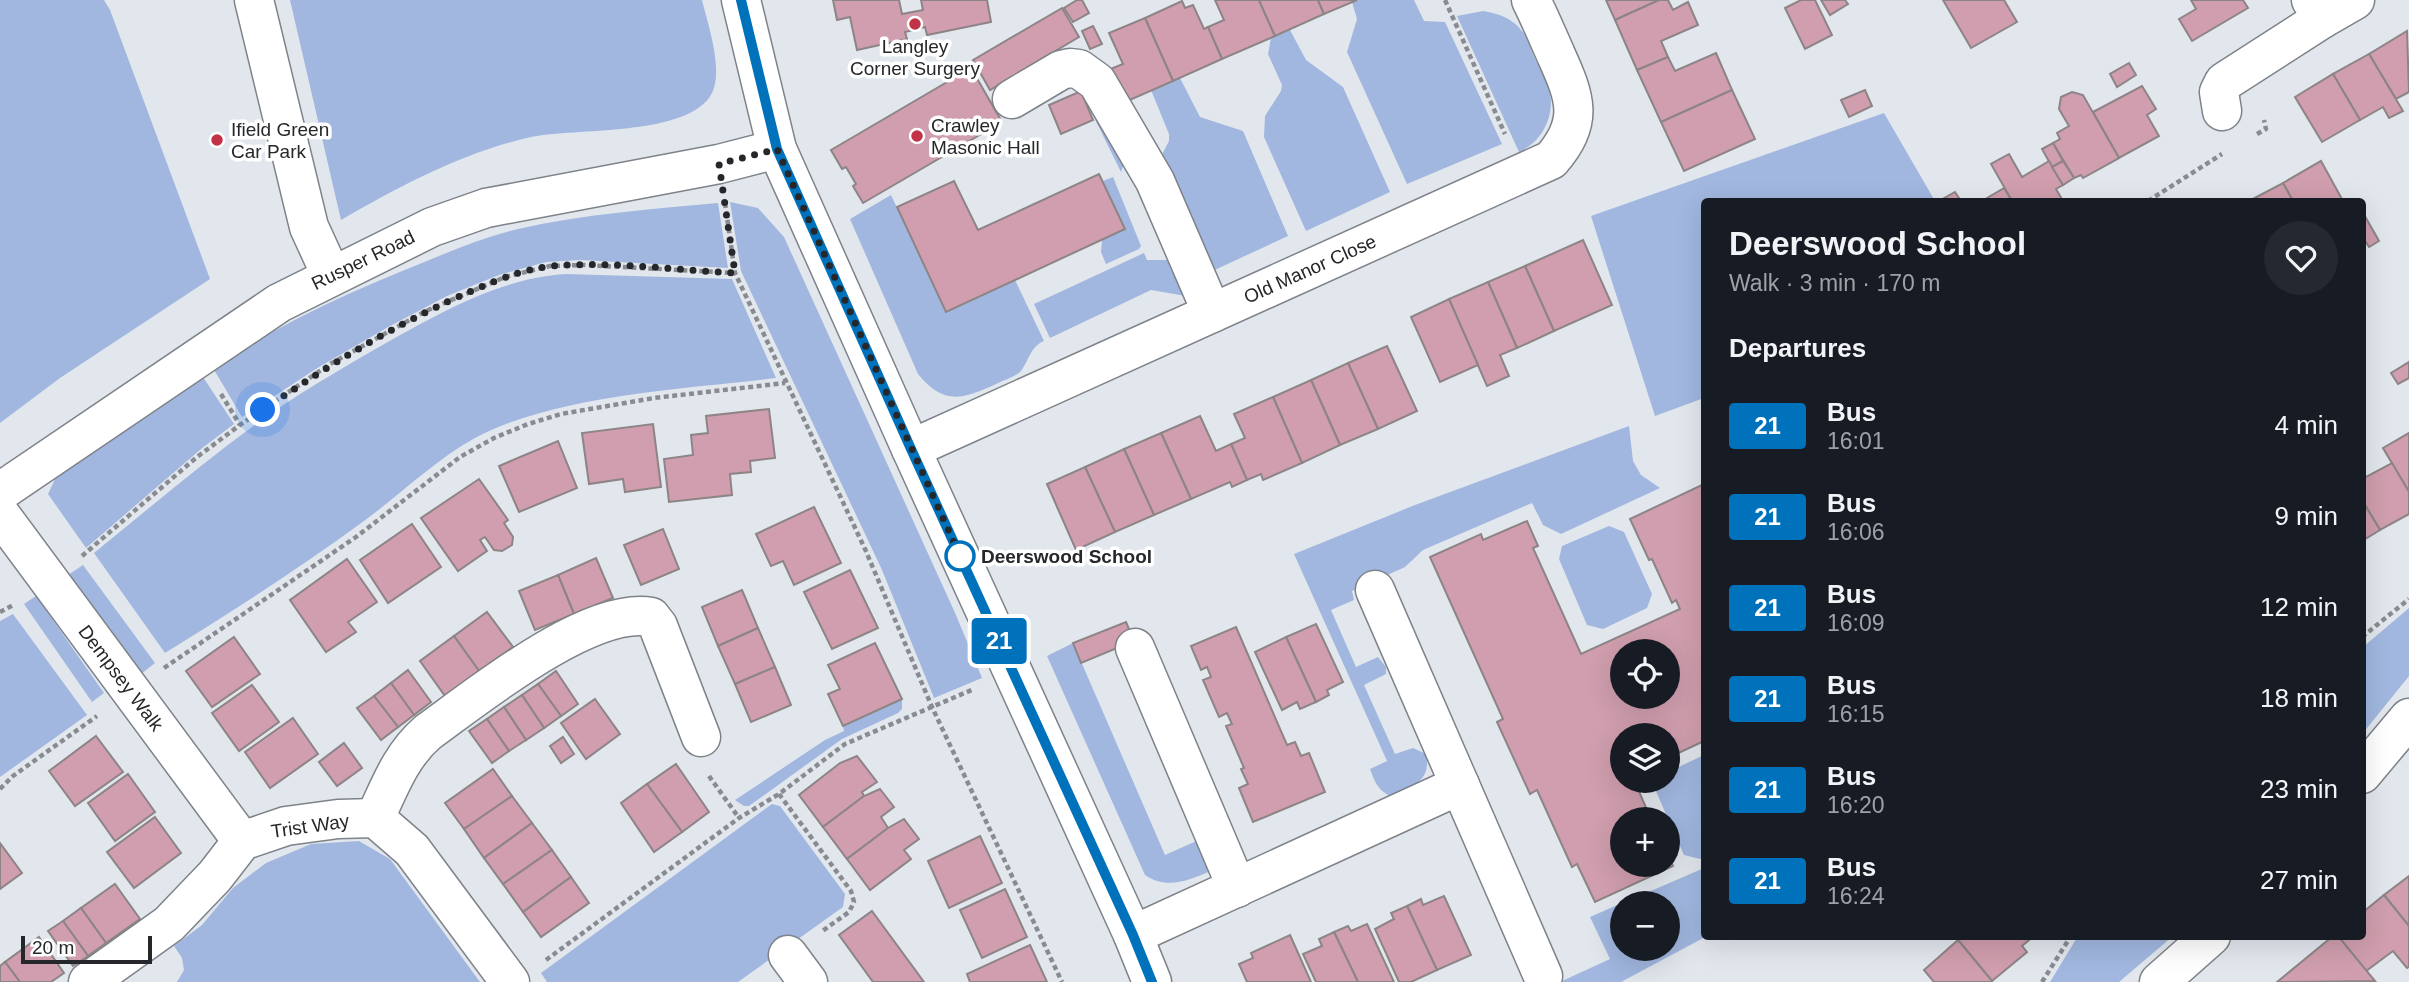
<!DOCTYPE html>
<meta charset="utf-8">
<style>
:root{--surface:#171b24;--page:#242831;--text:#f1f3f6;--muted:#9ea1a6}
body{margin:0;font-family:Helvetica,sans-serif;background:var(--page);color:var(--text);height:100vh;display:flex;flex-direction:column;font-size:26px;white-space:nowrap}
*{box-sizing:border-box;margin:0}
p{font-size:23px;color:var(--muted)}
.icon{flex:none;width:38px;height:38px;fill:none;stroke:currentColor;stroke-width:2;stroke-linecap:round;stroke-linejoin:round}
.map{position:relative;flex:1;overflow:hidden}
.panel{position:absolute;left:1701px;top:198px;width:665px;height:742px;display:flex;flex-direction:column;background:var(--surface);border-radius:7px;box-shadow:0 7px 28px #0002}
.panel>*{flex:none}
.badge{padding:0 14px;border-radius:5px;font-size:24px;line-height:46px}
.buttons{position:absolute;left:1610px;top:639px;display:grid;gap:14px}
.buttons a{display:grid;place-items:center;width:70px;height:70px;border-radius:50%;background:var(--surface);box-shadow:0 7px 28px #0002;font-size:35px}
.scale{position:absolute;left:21px;bottom:18px;width:131px;box-sizing:border-box;padding-left:7px;border:4px solid #25272a;border-top:0;font-size:19px;line-height:24px;white-space:nowrap;color:#25272a;-webkit-text-stroke:5px #fff;paint-order:stroke}
.you{position:absolute;width:35px;height:35px;margin:-18px;border:5px solid #fff;border-radius:50%;background:#1a73e8;box-shadow:0 0 0 10px #1a73e833}
.map>.badge{position:absolute;translate:-50% -50%;box-shadow:0 0 0 4px #fff}
h2{padding:0 28px;font-size:26px;line-height:63px}
.round{display:grid;place-items:center;flex:none;width:74px;height:74px;border-radius:37px;background:var(--page)}
.headline{display:flex;align-items:center;justify-content:space-between;height:119px;padding:0 28px}
h1{font-size:33px;font-weight:700;line-height:52px}
ul{padding:0;list-style:none}
li{display:flex;align-items:center;gap:21px;height:91px;padding:0 28px}
li div{flex:1}
li b{display:block;font-size:26px}
li em{font-style:normal}
li .badge{min-width:77px;font-weight:700;text-align:center}
.map>svg:first-child{display:block}
.green{fill:#a1b7df}
.building{fill:#d09eae;stroke:#8d8486;stroke-width:2;fill-rule:evenodd}
.lines{fill:none;stroke-linecap:round;stroke-linejoin:round}
.minor-casing{stroke:#7e8289;stroke-width:41}
.path{stroke:#888c91;stroke-width:4.5;stroke-dasharray:5 3.5;stroke-linecap:butt}
.minor{stroke:#fff;stroke-width:38}
.line-casing{stroke:#fff;stroke-width:16}
.line{stroke:#0072bc;stroke-width:10}
.walk{stroke:#25272a;stroke-width:7;stroke-dasharray:0 12.6}
.poi-dot{fill:#c23246;stroke:#fff;stroke-width:2.5}
.stop-dot{fill:#fff;stroke:#0072bc;stroke-width:3.5}
.labels{text-anchor:middle;dominant-baseline:central;stroke-width:7;stroke-linejoin:round;paint-order:stroke}
.poi-label{font-size:19px;fill:#25272a;stroke:#fff;text-anchor:start}
.street-label{font-size:19px;fill:#25272a;stroke:#fff}
.stop-label{font-size:19px;font-weight:bold;fill:#25272a;stroke:#fff;text-anchor:start}
</style>
<div class="map">
<svg width="2409" height="982" viewBox="0 0 2409 982">
<rect width="100%" height="100%" fill="#e2e7ee"/>
<g class="green">
<path d="M0,0H104L110,10L210,279L60,378L0,423Z"/>
<path d="M290,0H702C708,25 726,76 709,98C680,136 577,128 531,137C464,152 400,186 341,220Z"/>
<path d="M1357,0H1414L1424,21L1445,22L1502,144L1407,184L1347,52L1357,19L1352,2Z"/>
<path d="M1483,11C1497,13 1512,18 1521,30C1528,37 1531,50 1535,59C1540,69 1546,79 1549,89C1556,114 1543,142 1519,152L1457,16Z"/>
<path d="M1290,30L1306,60L1343,87L1390,192L1306,231L1264,137L1265,116L1281,91L1282,85L1268,54L1271,38Z"/>
<path d="M1180,78L1200,117L1243,131L1288,236L1206,274L1157,164L1169,141V134L1151,90Z"/>
<path d="M1081,91L1127,155L1121,172Z"/>
<path d="M1884,113L1935,201H1704V398L1655,416L1591,216Z"/>
<path d="M1113,177L1141,246L1139,249L1106,264L1101,252L1102,240L1125,229L1103,181Z"/>
<path d="M891,195L946,312L1015,280L1044,341C1031,346 1029,360 1021,371C1015,377 1004,380 996,384C963,399 944,406 918,374L850,219Z"/>
<path d="M730,202L758,208L784,237L956,615L982,678L934,698L882,570L741,271Z"/>
<path d="M718,203L728,268L580,260L546,262L499,275L447,296L390,326L319,367L242,417L213,368C279,324 349,292 422,263C453,250 485,237 518,229C584,214 651,209 718,203Z"/>
<path d="M1144,253L1147,260H1176L1186,296L1151,290L1050,338L1034,304Z"/>
<path d="M566,274L732,279L776,378C686,389 555,395 475,438C435,460 401,494 364,521C300,568 233,611 165,653L94,553C152,506 209,457 270,414C309,387 351,363 393,339C447,309 503,278 566,274Z"/>
<path d="M201,374L234,424L201,449L86,548L48,494L56,477Z"/>
<path d="M1629,426L1633,461L1641,475L1660,488L1561,534L1543,525L1532,503L1423,550L1405,567L1352,591L1354,600L1331,610L1356,667L1378,657L1386,667V674L1364,685L1395,754L1413,748L1426,754C1432,782 1411,787 1390,796C1377,789 1375,782 1370,769L1387,761L1294,554L1415,505Z"/>
<path d="M1609,526L1624,532L1652,594L1647,608L1603,629L1587,625L1559,559L1562,546Z"/>
<path d="M83,565L155,663L141,674L68,575Z"/>
<path d="M36,596L104,693L92,702L24,604Z"/>
<path d="M2409,608V676L2363,733V647Z"/>
<path d="M13,614L87,715L0,777V621Z"/>
<path d="M1073,643L1165,855L1201,839L1215,869C1192,879 1168,891 1145,875L1047,656Z"/>
<path d="M902,699V709L898,713L842,739L749,806H744L735,800L825,740L844,731L843,726Z"/>
<path d="M1704,755V857L1700,859L1684,855L1655,789L1658,781L1668,780V772Z"/>
<path d="M772,804L780,806L845,894L843,907L738,982H547L541,973Z"/>
<path d="M359,841L390,859L480,982H177L184,970L182,958L174,946L202,925L233,888L266,863L311,844Z"/>
<path d="M1704,868V936H1707L1621,982H1560L1610,959L1590,917L1622,903V948H1668V903H1623Z"/>
<path d="M2078,936H2173L2119,982H2050Z"/>
</g>
<g class="building">
<path d="M833,0H899L902,14L923,10L921,0H987L991,22L927,35L925,27L905,32L907,39L857,50L850,17L837,20Z"/>
<path d="M1077,0H1082L1089,13L1073,22L1064,8Z"/>
<path d="M1215,0H1259L1275,36L1222,59L1208,27L1224,20Z"/>
<path d="M1259,0H1318L1324,14L1275,36Z"/>
<path d="M1318,0H1357L1324,14Z"/>
<path d="M1606,0H1659L1615,20Z"/>
<path d="M1659,0H1668L1673,10L1688,2L1698,25L1661,41L1668,57L1637,70L1615,20Z"/>
<path d="M1801,0H1815L1832,35L1805,49L1785,8Z"/>
<path d="M1821,0H1845L1848,4L1830,15Z"/>
<path d="M1943,0H2004L2017,22L1971,48Z"/>
<path d="M2191,0H2243L2248,8L2192,41L2179,19L2196,9Z"/>
<path d="M1182,1L1185,8L1193,5L1204,29L1208,27L1222,59L1173,81L1145,18Z"/>
<path d="M1062,8L1079,37L990,90L973,60Z"/>
<path d="M1145,18L1173,81L1123,103L1108,70L1123,64L1109,33Z"/>
<path d="M1093,26L1102,44L1090,49L1082,31Z"/>
<path d="M2407,31L2409,92L2396,99L2369,54Z"/>
<path d="M1716,53L1732,90L1661,122L1637,70L1668,57L1675,71Z"/>
<path d="M2369,54L2403,111L2389,118L2383,107L2360,120L2333,74Z"/>
<path d="M2129,63L2136,75L2117,87L2110,74Z"/>
<path d="M971,68L1002,122L863,203L853,186L856,184L846,167L842,169L831,150Z"/>
<path d="M2333,74L2360,120L2322,142L2295,97Z"/>
<path d="M2142,86L2156,109L2147,115L2159,136L2119,158L2093,112Z"/>
<path d="M1732,90L1755,139L1684,171L1661,122Z"/>
<path d="M1865,90L1872,106L1849,117L1841,100Z"/>
<path d="M1081,91L1093,120L1061,134L1049,105Z"/>
<path d="M2072,92L2083,95L2119,158L2083,178L2081,175L2074,178L2053,143L2060,139L2057,133L2069,126L2059,109L2061,97Z"/>
<path d="M2053,143L2063,161L2052,167L2042,149Z"/>
<path d="M2009,154L2022,177L2049,161L2063,185L2056,189L2063,201H2012L1991,164Z"/>
<path d="M2063,161L2074,178L2063,185L2052,167Z"/>
<path d="M2321,161L2343,201H2293L2283,183Z"/>
<path d="M1099,174L1125,229L946,312L897,207L954,181L978,230Z"/>
<path d="M2283,183L2293,201H2249Z"/>
<path d="M2004,188L2012,201H1982Z"/>
<path d="M1955,192L1961,201H1939Z"/>
<path d="M2362,211L2379,241L2369,247L2362,236Z"/>
<path d="M1583,240L1612,305L1554,331L1525,266Z"/>
<path d="M1525,266L1554,331L1517,348L1488,282Z"/>
<path d="M1488,282L1517,348L1500,355L1509,376L1487,386L1449,299Z"/>
<path d="M1449,299L1478,365L1440,382L1411,317Z"/>
<path d="M1387,346L1417,411L1378,429L1348,363Z"/>
<path d="M2409,362V378L2398,384L2391,373Z"/>
<path d="M1348,363L1378,429L1340,445L1311,380Z"/>
<path d="M1311,380L1340,445L1302,463L1273,397Z"/>
<path d="M1273,397L1302,463L1263,480L1261,474L1247,480L1231,444L1245,438L1234,414Z"/>
<path d="M769,409L775,458L750,461L751,472L730,474L732,495L669,502L664,459L693,455L691,435L708,433L706,416Z"/>
<path d="M1200,416L1216,451L1231,444L1247,480L1232,487L1230,482L1191,499L1161,433Z"/>
<path d="M653,424L661,487L625,492L623,479L589,484L582,433Z"/>
<path d="M1161,433L1191,499L1154,515L1124,449Z"/>
<path d="M2409,433V492L2383,448Z"/>
<path d="M558,441L577,488L519,512L499,466Z"/>
<path d="M1124,449L1154,515L1115,532L1085,467Z"/>
<path d="M2392,463L2409,492V514L2380,530L2362,500V479Z"/>
<path d="M1085,467L1115,532L1076,550L1047,484Z"/>
<path d="M479,479L508,520L504,523L513,537L512,545L502,551L494,550L485,537L480,540L487,551L458,571L421,518Z"/>
<path d="M1704,484V741L1668,758V735H1622V780H1634L1651,819H1622V864H1668V854L1673,866L1595,902L1577,864L1572,867L1537,790L1530,794L1497,722L1503,719L1430,557L1481,534L1483,540L1527,521L1538,546L1533,548L1581,654L1680,609L1676,600L1672,603L1652,559L1649,560L1630,519ZM1622,651H1668V696H1622Z"/>
<path d="M2362,500L2380,530L2362,541Z"/>
<path d="M814,507L841,563L794,585L783,561L771,566L756,534Z"/>
<path d="M412,524L441,567L388,603L360,560Z"/>
<path d="M663,529L679,569L641,585L624,545Z"/>
<path d="M596,558L613,598L574,614L558,575Z"/>
<path d="M347,559L377,602L348,622L356,632L326,652L290,600Z"/>
<path d="M850,570L878,628L832,649L804,592Z"/>
<path d="M558,575L574,614L535,630L519,591Z"/>
<path d="M742,590L758,628L718,646L702,607Z"/>
<path d="M487,612L513,647L479,671L454,636Z"/>
<path d="M1126,622L1134,641L1081,663L1073,643Z"/>
<path d="M1316,624L1343,682L1327,690L1329,695L1316,702L1286,637Z"/>
<path d="M1236,627L1287,745L1295,742L1301,756L1309,753L1325,792L1253,822L1239,788L1248,784L1241,769L1244,768L1226,726L1232,724L1227,713L1219,717L1203,680L1211,677L1207,667L1201,670L1191,646Z"/>
<path d="M758,628L775,667L735,684L718,646Z"/>
<path d="M454,636L479,671L445,696L420,661Z"/>
<path d="M234,637L260,674L212,707L186,671Z"/>
<path d="M1286,637L1316,702L1300,709L1297,702L1282,710L1255,652Z"/>
<path d="M875,643L902,699L843,726L828,694L840,689L828,665Z"/>
<path d="M775,667L791,705L751,722L735,684Z"/>
<path d="M408,670L431,702L414,715L391,683Z"/>
<path d="M556,671L578,704L561,716L538,684Z"/>
<path d="M391,683L414,715L398,727L374,696Z"/>
<path d="M538,684L561,716L544,728L522,695Z"/>
<path d="M252,685L279,722L239,751L212,713Z"/>
<path d="M522,695L544,728L526,740L504,707Z"/>
<path d="M374,696L398,727L381,740L357,708Z"/>
<path d="M595,699L620,734L586,759L561,723Z"/>
<path d="M504,707L526,740L509,751L487,719Z"/>
<path d="M293,718L318,754L270,788L245,752Z"/>
<path d="M487,719L509,751L492,763L469,731Z"/>
<path d="M96,736L123,772L75,806L49,771Z"/>
<path d="M563,737L574,754L561,763L550,746Z"/>
<path d="M344,743L362,768L337,786L319,762Z"/>
<path d="M857,756L877,782L862,792L864,796L823,827L799,795L840,763Z"/>
<path d="M676,764L709,812L682,832L647,784Z"/>
<path d="M493,769L512,796L464,829L445,803Z"/>
<path d="M128,774L155,812L115,841L88,803Z"/>
<path d="M647,784L682,832L654,852L621,803Z"/>
<path d="M880,789L894,807L881,817L888,828L847,859L823,827L864,796Z"/>
<path d="M512,796L532,823L484,858L464,829Z"/>
<path d="M155,817L181,853L134,888L107,852Z"/>
<path d="M904,819L919,839L904,850L911,859L870,890L847,859L888,828Z"/>
<path d="M532,823L552,850L503,884L484,858Z"/>
<path d="M980,836L1002,883L949,908L928,861Z"/>
<path d="M0,843L22,873L0,889Z"/>
<path d="M552,850L571,877L523,912L503,884Z"/>
<path d="M2409,876V926L2384,895Z"/>
<path d="M571,877L589,903L541,937L523,912Z"/>
<path d="M115,884L140,919L106,943L81,908Z"/>
<path d="M1005,889L1027,937L982,958L960,910Z"/>
<path d="M2384,895L2409,926V967L2407,968L2393,951L2366,971L2338,936H2362V913Z"/>
<path d="M1444,896L1471,955L1437,970L1407,906L1421,899L1423,905Z"/>
<path d="M1407,906L1437,970L1411,982H1399L1375,929L1394,919L1391,913Z"/>
<path d="M81,908L106,943L88,956L63,921Z"/>
<path d="M872,911L924,982H873L839,935Z"/>
<path d="M63,921L88,956L73,966L48,931Z"/>
<path d="M1367,924L1394,982H1358L1334,932L1348,926L1351,931Z"/>
<path d="M1334,932L1358,982H1316L1303,954L1322,946L1319,939Z"/>
<path d="M1290,935L1311,982H1247L1239,964L1253,958L1251,953Z"/>
<path d="M2034,936L2022,946L2027,952L1992,981L1958,940L1963,936Z"/>
<path d="M2333,936H2338L2375,981L2277,982Z"/>
<path d="M39,937L64,973L51,982H20L5,962Z"/>
<path d="M1958,940L1992,981L1991,982H1934L1924,970Z"/>
<path d="M1030,945L1047,982H970L967,974Z"/>
<path d="M5,962L20,982H0V966Z"/>
</g>
<g class="lines">
<defs>
<g id="minor">
<path d="M254,0L309,227L331,275"/>
<path d="M741,0L777,149L911,449L1133,935L1152,982"/>
<path d="M2311,0L2322,19L2355,0"/>
<path d="M1012,99L1061,70L1070,68L1079,69L1097,82L1155,181L1212,313"/>
<path d="M2222,111L2219,92L2224,82L2322,19"/>
<path d="M911,449L1551,160C1585,122 1575,97 1556,55C1548,37 1540,18 1531,0"/>
<path d="M0,492L279,303L432,227L486,208L719,164L777,149"/>
<path d="M0,514L242,841"/>
<path d="M1375,590L1543,976"/>
<path d="M1135,648L1237,888"/>
<path d="M2362,774L2409,718"/>
<path d="M375,818C390,786 401,755 428,732C478,696 589,606 651,617L658,626L701,737"/>
<path d="M1133,935L1460,785"/>
<path d="M788,955L808,982"/>
<path d="M88,982L169,924L215,876L242,841L286,826L338,819L375,818L412,850L510,982"/>
<path d="M2159,982L2211,936"/>
</g>
</defs>
<use href="#minor" class="minor-casing"/>
<g class="path">
<path d="M1445,0L1505,134"/>
<path d="M2257,134L2266,129L2264,120"/>
<path d="M2148,201L2222,154"/>
<path d="M725,203L735,273L865,549L932,707L1062,982"/>
<path d="M221,394L240,425"/>
<path d="M82,556L197,457L240,425L330,364L426,311L505,277L550,266L584,265L735,273"/>
<path d="M0,612L15,604"/>
<path d="M2362,637L2409,599"/>
<path d="M164,668L356,537L460,457L494,438L528,424L561,414L654,398L785,383"/>
<path d="M709,776L739,818"/>
<path d="M0,789L13,776L97,716"/>
<path d="M779,794L851,891L854,902L849,912L821,932"/>
<path d="M546,960L739,818L779,794L845,744L974,689"/>
<path d="M2042,982L2071,936"/>
</g>
<use href="#minor" class="minor"/>
</g>
<g class="lines">
<defs>
<path id="line" d="M741,0L777,149L911,449L1133,935L1152,982"/>
</defs>
<use href="#line" class="line-casing"/>
<use href="#line" class="line"/>
<path class="walk" d="M263,410C329,365 394,325 467,293C494,281 523,269 553,266C613,261 675,270 735,273L719,164L777,149L960,556"/>
</g>
<g class="poi-dot">
<circle cx="915" cy="24" r="7"/>
<circle cx="917" cy="136" r="7"/>
<circle cx="217" cy="140" r="7"/>
</g>
<circle class="stop-dot" cx="960" cy="556" r="14"/>
<g class="labels">
<g class="poi-label">
<text x="915" y="46" text-anchor="middle">Langley<tspan x="915" dy="22">Corner Surgery</tspan></text>
<text x="931" y="125">Crawley<tspan x="931" dy="22">Masonic Hall</tspan></text>
<text x="231" y="129">Ifield Green<tspan x="231" dy="22">Car Park</tspan></text>
</g>
<g class="street-label">
<text transform="translate(363 260) rotate(-26)">Rusper Road</text>
<text transform="translate(1310 269) rotate(-24)">Old Manor Close</text>
<text transform="translate(121 678) rotate(53)">Dempsey Walk</text>
<text transform="translate(310 826) rotate(-8)">Trist Way</text>
</g>
<g class="stop-label">
<text x="981" y="556">Deerswood School</text>
</g>
</g>
</svg>
<div class="buttons">
<a><svg class="icon" aria-label="locate" viewBox="0 0 24 24"><circle cx="12" cy="12" r="6"/><path d="M12 2v4M12 18v4M2 12h4M18 12h4"/></svg></a>
<a><svg class="icon" aria-label="layers" viewBox="0 0 24 24"><path d="M12 4l9 5-9 5-9-5zM3 14l9 5 9-5"/></svg></a>
<a>+</a>
<a>−</a>
</div>
<div class="scale">20 m</div>
<div class="you" style="left:263px;top:410px"></div>
<b class="badge" style="left:999px;top:641px;background:#0072bc;color:#fff">21</b>
<section class="panel">
<div class="headline"><div><h1>Deerswood School</h1><p>Walk · 3 min · 170 m</p></div><a class="round"><svg class="icon" aria-label="heart" viewBox="0 0 24 24"><path d="M12 20l-8-8c-3-5 5-10 8-4 3-6 11-1 8 4z"/></svg></a></div>
<h2>Departures</h2>
<ul>
<li><span class="badge" style="background:#0072bc;color:#fff">21</span><div><b>Bus</b><p>16:01</p></div><em>4 min</em></li>
<li><span class="badge" style="background:#0072bc;color:#fff">21</span><div><b>Bus</b><p>16:06</p></div><em>9 min</em></li>
<li><span class="badge" style="background:#0072bc;color:#fff">21</span><div><b>Bus</b><p>16:09</p></div><em>12 min</em></li>
<li><span class="badge" style="background:#0072bc;color:#fff">21</span><div><b>Bus</b><p>16:15</p></div><em>18 min</em></li>
<li><span class="badge" style="background:#0072bc;color:#fff">21</span><div><b>Bus</b><p>16:20</p></div><em>23 min</em></li>
<li><span class="badge" style="background:#0072bc;color:#fff">21</span><div><b>Bus</b><p>16:24</p></div><em>27 min</em></li>
</ul>
</section>
</div>
